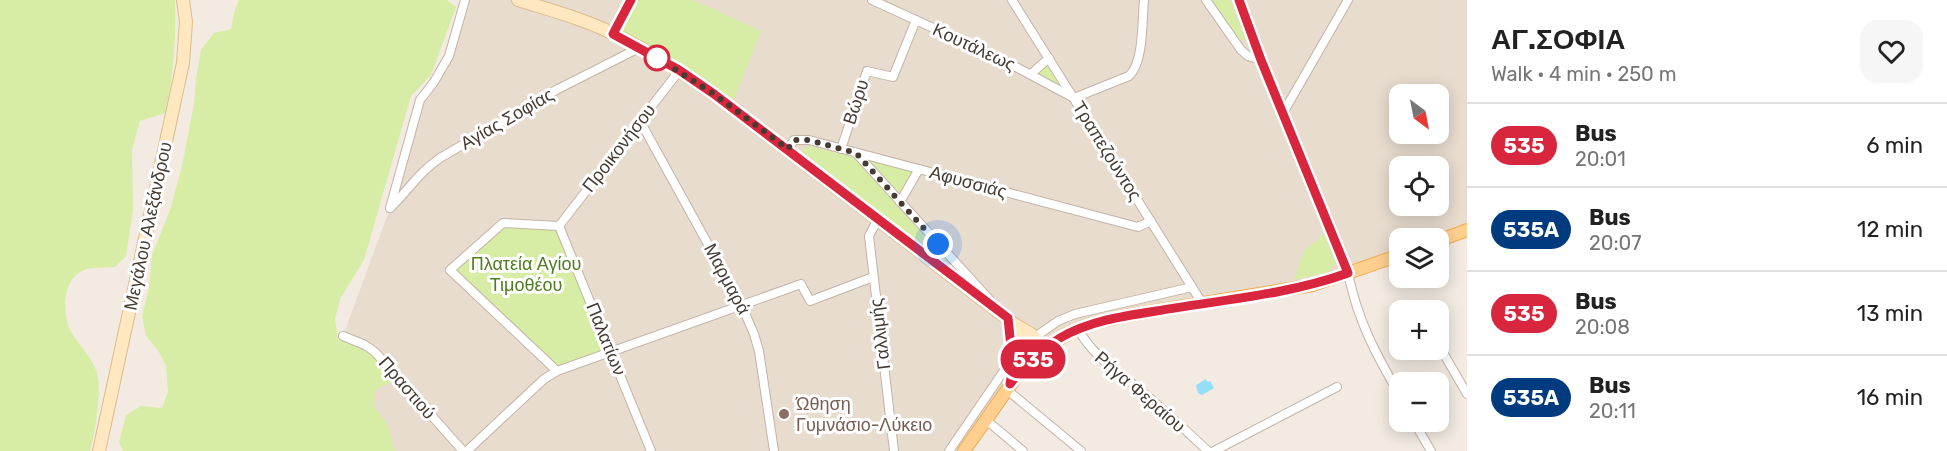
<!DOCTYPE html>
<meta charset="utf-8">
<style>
:root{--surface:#fff;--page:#f6f6f6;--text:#222;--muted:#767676;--line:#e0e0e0}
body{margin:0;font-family:Rubik,sans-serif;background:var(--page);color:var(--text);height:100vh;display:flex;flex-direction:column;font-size:22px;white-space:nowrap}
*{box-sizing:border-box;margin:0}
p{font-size:20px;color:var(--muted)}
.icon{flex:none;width:33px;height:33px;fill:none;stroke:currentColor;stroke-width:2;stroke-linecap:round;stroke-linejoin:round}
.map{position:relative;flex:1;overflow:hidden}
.details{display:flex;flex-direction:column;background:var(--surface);width:480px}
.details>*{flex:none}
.badge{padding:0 12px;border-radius:20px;font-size:21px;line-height:39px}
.needle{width:39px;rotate:148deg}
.fabs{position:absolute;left:1389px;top:84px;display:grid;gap:12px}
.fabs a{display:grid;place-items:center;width:60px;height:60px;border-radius:12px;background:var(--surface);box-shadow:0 3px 15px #0003;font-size:30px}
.you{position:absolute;width:30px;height:30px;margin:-15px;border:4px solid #fff;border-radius:50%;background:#1a73e8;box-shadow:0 0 0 9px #1a73e833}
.map>.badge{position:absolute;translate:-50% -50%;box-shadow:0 0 0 3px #fff}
.round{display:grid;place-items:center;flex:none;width:63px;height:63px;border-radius:18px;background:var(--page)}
.summary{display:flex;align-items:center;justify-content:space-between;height:102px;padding:0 24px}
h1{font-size:28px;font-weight:700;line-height:45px}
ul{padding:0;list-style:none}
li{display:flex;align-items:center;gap:18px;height:84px;padding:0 24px;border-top:2px solid var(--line)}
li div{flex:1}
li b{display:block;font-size:22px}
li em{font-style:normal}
li .badge{min-width:66px;font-weight:700;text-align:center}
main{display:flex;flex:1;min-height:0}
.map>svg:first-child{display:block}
.residential{fill:#e8dccf;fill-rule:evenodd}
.green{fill:#d7eda5}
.water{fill:#95def8}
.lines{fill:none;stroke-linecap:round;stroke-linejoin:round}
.street-casing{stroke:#c2b4a6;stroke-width:10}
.secondary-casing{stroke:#dcbc8d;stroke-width:14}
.primary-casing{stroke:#f1aa51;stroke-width:14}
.street{stroke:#fff;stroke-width:8}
.secondary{stroke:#ffe7c0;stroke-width:12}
.primary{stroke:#ffcf8f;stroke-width:12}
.line-casing{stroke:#fff;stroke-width:14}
.line{stroke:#d7263d;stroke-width:9}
.walk{stroke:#453b32;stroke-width:6;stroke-dasharray:0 10.8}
.stop-dot{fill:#fff;stroke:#d7263d;stroke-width:3}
.education-dot{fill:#8d6e63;stroke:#fff;stroke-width:2}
.labels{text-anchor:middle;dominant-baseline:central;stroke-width:6;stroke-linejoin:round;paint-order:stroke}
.street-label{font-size:18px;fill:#453b32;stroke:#fff}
.park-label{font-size:18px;fill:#507d1f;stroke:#fff}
.education-label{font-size:18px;fill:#785e54;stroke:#fff;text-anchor:start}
</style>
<main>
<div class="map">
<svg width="1467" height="451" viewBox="0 0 1467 451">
<rect width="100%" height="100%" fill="#f3ebe2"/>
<path class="residential" d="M465,0H1467V230L1438,238H1400L1399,255L1328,281L1124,316L1045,348L964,451H378L354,381L343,336L390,208L420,100L449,56ZM1400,94H1438V134H1400ZM1400,166H1438V206H1400Z"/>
<g class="green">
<path d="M0,0H175C176,39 174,74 165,113L140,121L132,149L133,210L126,256L115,267C106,268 95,267 87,269C64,276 62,305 68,325C74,342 92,355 97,373C102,388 95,435 90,451H0Z"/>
<path d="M239,0H447L456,7L431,75L411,96L364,260L340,299L335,319L338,339C370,351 374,356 395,381L375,390L374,406L388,426L395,451H123L119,442L126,415L141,406L162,408L168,392L166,366L159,352L146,336L142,316L149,287L152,255L170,210L182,166L194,104L196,78L201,50L214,33L231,29L235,9Z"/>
<path d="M638,0H693L761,31L733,102L622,31Z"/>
<path d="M1210,0H1230L1246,41C1232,39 1217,12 1210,0Z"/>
<path d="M1049,58L1074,98L1031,74Z"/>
<path d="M809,146L853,157L960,275L803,152L804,148Z"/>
<path d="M868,158L916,171L900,194Z"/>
<path d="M504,227L557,230L606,349L558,368L456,271Z"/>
<path d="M1326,232L1337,260L1329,272L1294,280L1304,251Z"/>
</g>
<path class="water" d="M1206,379L1207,382L1210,381L1214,388L1202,395L1198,393L1196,385Z"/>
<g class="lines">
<defs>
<g id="street">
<path d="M872,0L1001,59L1074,98L1129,76C1144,62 1142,20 1144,0"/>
<path d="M1012,0L1202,303"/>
<path d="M1206,0L1241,50L1248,56L1261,60"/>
<path d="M613,34L631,0"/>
<path d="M1031,74L1049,58"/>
<path d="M1283,113L1348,0"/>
<path d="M640,121L741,304L754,334L759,351L774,451"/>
<path d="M788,149L794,140H809L1138,227L1151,221"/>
<path d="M841,149L867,71L893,77L916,20"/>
<path d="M856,153L989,299"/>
<path d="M900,202L919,169"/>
<path d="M390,208C409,190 417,174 440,158L558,89L639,48"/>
<path d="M390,208L420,100L434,82L449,56L465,0"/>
<path d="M878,219L869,236L894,451"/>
<path d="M559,226L651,451"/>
<path d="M559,226L679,71"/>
<path d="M1348,273C1358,322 1376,354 1400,396"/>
<path d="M1008,319L1012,359L1011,380"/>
<path d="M1078,329C1094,358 1120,373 1145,394C1167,412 1187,432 1208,451"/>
<path d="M343,336L365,345L375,352L463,451"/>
<path d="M1035,337L1058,321L1075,314L1192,287"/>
<path d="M1438,344L1467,394"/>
<path d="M557,371L450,270L503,223L559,226"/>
<path d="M1006,389L1081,451"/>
<path d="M985,419L1023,451"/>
<path d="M1414,422L1431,451"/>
<path d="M467,451L544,379L557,371L801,284L810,301L873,277"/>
<path d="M949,451L1012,359"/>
<path d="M1214,451L1337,387"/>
</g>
<g id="secondary">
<path d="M518,0C550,10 584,19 614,34C649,51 682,72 714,94L1014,324L1031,334L1045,348"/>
<path d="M1239,0L1261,60L1348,273"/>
<path d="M1014,324L1019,337L1036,355"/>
<path d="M99,451L183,63L186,22L183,0"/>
</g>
<g id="primary">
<path d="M1438,241L1467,230"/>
<path d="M964,451L1021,370L1045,348L1069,333L1091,324L1124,316L1313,285L1400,255"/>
</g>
</defs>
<use href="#street" class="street-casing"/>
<use href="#secondary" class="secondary-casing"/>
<use href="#primary" class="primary-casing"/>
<use href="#street" class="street"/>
<use href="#secondary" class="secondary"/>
<use href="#primary" class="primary"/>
</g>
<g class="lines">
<defs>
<path id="line" d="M631,0L613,34L679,70L714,94L1008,318L1013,367L1010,384C1024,366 1040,350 1060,338C1089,321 1123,316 1156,311C1220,300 1287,295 1348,273L1261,60L1239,0"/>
</defs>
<use href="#line" class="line-casing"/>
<use href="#line" class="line"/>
<path class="walk" d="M657,58L714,94L788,149L794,140H809L856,153L938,244"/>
</g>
<circle class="stop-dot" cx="657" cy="58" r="12"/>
<circle class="education-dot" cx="784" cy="414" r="6"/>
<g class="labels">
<g class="street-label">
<text transform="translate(974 47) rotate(25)">Κουτάλεως</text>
<text transform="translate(856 102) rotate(-72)">Βώρυ</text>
<text transform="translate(507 119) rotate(-30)">Αγίας Σοφίας</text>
<text transform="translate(619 148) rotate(-52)">Προικονήσου</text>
<text transform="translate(1107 151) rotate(58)">Τραπεζούντος</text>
<text transform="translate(968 182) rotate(15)">Αφυσσιάς</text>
<text transform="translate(148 226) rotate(-78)">Μεγάλου Αλεξάνδρου</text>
<text transform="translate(727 279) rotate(62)">Μαρμαρά</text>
<text transform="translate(880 334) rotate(-97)">Γαλλιμής</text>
<text transform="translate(606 339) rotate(68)">Παλατίων</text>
<text transform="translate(407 388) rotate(49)">Πραστιού</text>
<text transform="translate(1140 392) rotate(41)">Ρήγα Φεραίου</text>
</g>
<g class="park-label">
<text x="526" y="264">Πλατεία Αγίου<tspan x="526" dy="21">Τιμοθέου</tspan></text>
</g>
<g class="education-label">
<text x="796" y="404">Ώθηση<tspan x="796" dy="21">Γυμνάσιο-Λύκειο</tspan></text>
</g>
</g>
</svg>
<div class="fabs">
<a><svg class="needle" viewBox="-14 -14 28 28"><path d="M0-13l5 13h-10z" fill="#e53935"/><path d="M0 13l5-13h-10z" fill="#767676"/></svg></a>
<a><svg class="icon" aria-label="locate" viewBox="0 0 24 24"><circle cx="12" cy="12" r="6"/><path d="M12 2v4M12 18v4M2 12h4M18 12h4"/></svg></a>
<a><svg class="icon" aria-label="layers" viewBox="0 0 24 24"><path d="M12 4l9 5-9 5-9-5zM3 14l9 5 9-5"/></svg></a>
<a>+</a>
<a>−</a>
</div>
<div class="you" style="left:938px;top:244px"></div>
<b class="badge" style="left:1033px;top:359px;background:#d7263d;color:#fff">535</b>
</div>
<section class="details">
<div class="summary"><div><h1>ΑΓ.ΣΟΦΙΑ</h1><p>Walk · 4 min · 250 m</p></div><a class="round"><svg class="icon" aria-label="heart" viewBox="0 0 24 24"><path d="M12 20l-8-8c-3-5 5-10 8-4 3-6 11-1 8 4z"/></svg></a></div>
<ul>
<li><span class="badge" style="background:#d7263d;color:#fff">535</span><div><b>Bus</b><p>20:01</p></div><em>6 min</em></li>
<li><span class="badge" style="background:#003b80;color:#fff">535A</span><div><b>Bus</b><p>20:07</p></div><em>12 min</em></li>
<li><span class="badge" style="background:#d7263d;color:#fff">535</span><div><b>Bus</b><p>20:08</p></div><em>13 min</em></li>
<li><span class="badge" style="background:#003b80;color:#fff">535A</span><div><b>Bus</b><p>20:11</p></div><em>16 min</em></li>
</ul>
</section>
</main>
